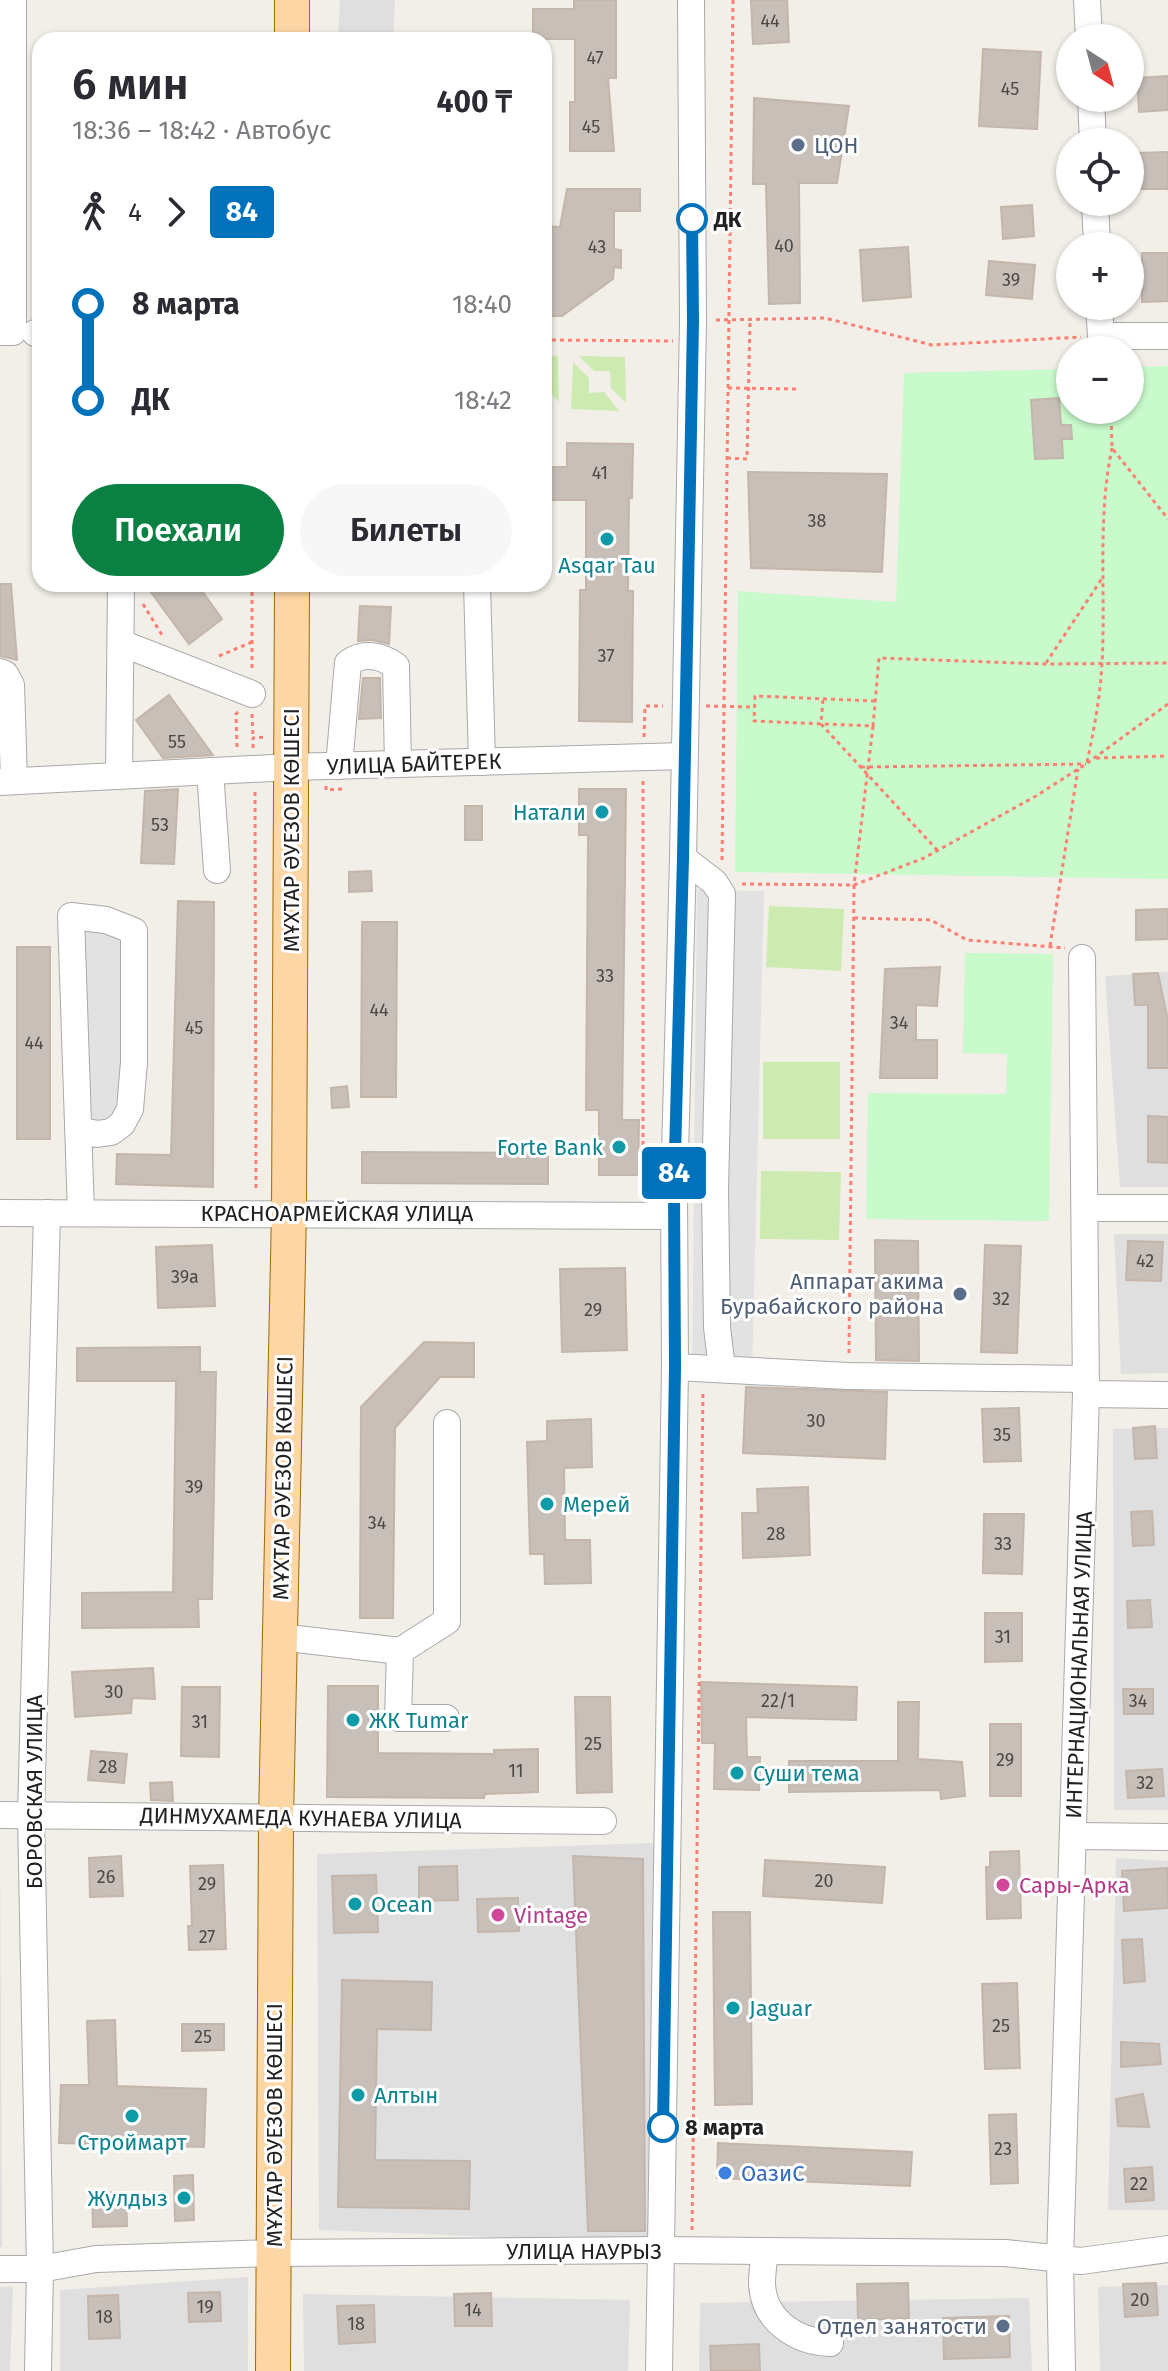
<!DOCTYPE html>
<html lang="ru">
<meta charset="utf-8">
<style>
:root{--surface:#fff;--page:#f7f7f7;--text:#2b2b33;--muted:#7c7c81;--accent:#0b8043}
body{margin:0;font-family:"Fira Sans",sans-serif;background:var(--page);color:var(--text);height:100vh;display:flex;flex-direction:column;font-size:30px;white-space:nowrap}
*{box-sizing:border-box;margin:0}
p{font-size:26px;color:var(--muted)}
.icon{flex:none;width:44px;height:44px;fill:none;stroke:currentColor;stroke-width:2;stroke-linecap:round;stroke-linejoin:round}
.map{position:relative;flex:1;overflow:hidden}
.sheet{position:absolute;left:32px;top:32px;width:520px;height:560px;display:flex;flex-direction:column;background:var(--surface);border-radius:24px;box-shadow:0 2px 6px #0004}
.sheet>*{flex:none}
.badge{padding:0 16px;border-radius:6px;font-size:28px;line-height:52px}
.needle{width:52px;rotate:144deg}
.fabs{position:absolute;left:1056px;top:24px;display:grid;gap:16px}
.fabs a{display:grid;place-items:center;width:88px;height:88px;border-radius:50%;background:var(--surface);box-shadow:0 2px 6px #0004;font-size:40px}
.map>.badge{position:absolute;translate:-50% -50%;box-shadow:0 0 0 4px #fff}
.legs{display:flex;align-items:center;gap:12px;height:88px;padding:0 40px;font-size:26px}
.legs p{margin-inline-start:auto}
.head{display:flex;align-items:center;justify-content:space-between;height:136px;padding:0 40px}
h1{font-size:44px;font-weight:600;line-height:60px}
.cta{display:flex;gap:16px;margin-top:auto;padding:16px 40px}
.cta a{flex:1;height:92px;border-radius:48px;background:var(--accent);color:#fff;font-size:32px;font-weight:600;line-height:92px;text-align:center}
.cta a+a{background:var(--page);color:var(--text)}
ul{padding:0 40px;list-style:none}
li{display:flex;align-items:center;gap:28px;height:96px;font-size:30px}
li i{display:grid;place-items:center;width:12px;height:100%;margin:0 10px;background:currentColor}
li i::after{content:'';width:20px;height:20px;margin:-10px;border:6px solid;border-radius:50%;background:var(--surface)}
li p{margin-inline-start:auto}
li:first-child i{background:linear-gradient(#0000 50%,currentColor 0)}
li:last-child i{background:linear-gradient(currentColor 50%,#0000 0)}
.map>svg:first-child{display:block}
.residential{fill:#e0dfdf}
.grass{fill:#cdebb0}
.park{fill:#c8facc}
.parking{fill:#e2e2e2}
.building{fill:#c7bfb8;stroke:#c4b6ab;stroke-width:2}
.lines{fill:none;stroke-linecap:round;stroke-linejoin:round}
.minor-casing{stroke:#a9a9a9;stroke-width:28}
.major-casing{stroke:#a06b00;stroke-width:36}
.path{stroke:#fa8072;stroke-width:3;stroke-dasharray:4 4;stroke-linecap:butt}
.minor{stroke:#fff;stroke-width:26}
.major{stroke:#fcd6a4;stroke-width:34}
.line-1-casing{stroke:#fff;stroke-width:18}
.line-1{stroke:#0072bc;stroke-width:12}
.service-dot{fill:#5c6f8a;stroke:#fff;stroke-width:3}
.stop-1-dot{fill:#fff;stroke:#0072bc;stroke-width:4}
.culture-dot{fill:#0f9aa8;stroke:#fff;stroke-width:3}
.hotel-dot{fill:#d1479c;stroke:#fff;stroke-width:3}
.shop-dot{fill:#3f7fe0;stroke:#fff;stroke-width:3}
.labels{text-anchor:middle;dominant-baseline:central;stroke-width:6;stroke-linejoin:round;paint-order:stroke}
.number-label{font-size:18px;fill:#4b4948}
.service-label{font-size:22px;fill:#4e5e75;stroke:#fff;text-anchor:end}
.stop-label{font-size:22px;font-weight:bold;fill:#222;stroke:#fff;text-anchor:start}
.culture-label{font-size:22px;fill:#0d838f;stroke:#fff;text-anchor:start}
.street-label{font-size:22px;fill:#222;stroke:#fff}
.hotel-label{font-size:22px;fill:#b23c85;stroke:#fff;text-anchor:start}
.shop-label{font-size:22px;fill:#366cbe;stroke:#fff;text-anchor:start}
</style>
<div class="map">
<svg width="1168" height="2371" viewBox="0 0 1168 2371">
<rect width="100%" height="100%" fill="#f2efe9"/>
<g class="residential">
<path d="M340,0H395L393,40H338Z"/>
<path d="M1168,972V1187H1120L1105,976Z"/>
<path d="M1114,1234H1168V1373L1121,1374Z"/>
<path d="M1168,1428V1810H1114L1113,1429Z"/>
<path d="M0,1841L2,2247H0Z"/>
<path d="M655,1843V2243L319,2230L317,1854Z"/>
<path d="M1116,1858L1168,1861V2210H1108Z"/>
<path d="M248,2277V2371H60V2290Z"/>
<path d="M1168,2285V2371H1100L1098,2287Z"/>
<path d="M0,2287H13L10,2371H0Z"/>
<path d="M303,2294L630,2300L628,2371H304Z"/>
<path d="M1029,2298L1032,2371H699L700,2303Z"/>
</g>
<g class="grass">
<path d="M544,355L558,356L559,402L544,387Z"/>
<path d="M579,356L625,357L626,403L611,388L610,371H594Z"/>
<path d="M573,362L589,378V393L604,392L619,411L571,409Z"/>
<path d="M769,906L844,909L841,971L766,967Z"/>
<rect x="763" y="1062" width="77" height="77"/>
<path d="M761,1171L841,1172L839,1240L760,1239Z"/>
</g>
<g class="park">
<path d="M1168,366V879L735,872L738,591L896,602L904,373L1070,369V410H1130V367Z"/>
<path d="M965,953L1053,954L1049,1221L866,1219L868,1093L1006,1094L1007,1054L963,1053Z"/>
</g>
<g class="parking">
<path d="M697,890L764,891L752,1374L692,1376Z"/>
<path d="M77,926L125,936L124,1107L114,1123L85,1126Z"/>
</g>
<g class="building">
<path d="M574,0H616V78H608L614,151H570V102H575V39H533V9H574Z"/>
<path d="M751,0H787L789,42L753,44Z"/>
<path d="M983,49L1041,52L1037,129L979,126Z"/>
<path d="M1168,76V110L1139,112L1137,78Z"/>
<path d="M754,98L849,106L837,183H799L800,303L769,304L766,184H753Z"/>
<path d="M1168,152V189H1138V153Z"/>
<path d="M567,189H640V211H614V249L621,250V268L614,267L613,279L562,316H544V226L560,227Z"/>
<path d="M1032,205L1034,236L1003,239L1001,207Z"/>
<path d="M908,247L911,297L863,301L860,250Z"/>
<path d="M1142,253H1168V301L1142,302Z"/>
<path d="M989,261L1035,265L1032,299L986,295Z"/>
<path d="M1059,398L1061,425H1071L1072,439H1062L1063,458L1035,459L1031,400Z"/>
<path d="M567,443L633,444L632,498H629L628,591H633L632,722L579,721L580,590H586V500H544V467H567Z"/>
<path d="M748,472L887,474L882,572L751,568Z"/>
<path d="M0,584H11L17,660L0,656Z"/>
<path d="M145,584H197L222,619L189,644Z"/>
<path d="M360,606L391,607L389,644L372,640L358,641Z"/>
<path d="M363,678H380L381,718L359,719Z"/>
<path d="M169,695L213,755L163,758L136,720Z"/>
<path d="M178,789L174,864L141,863L145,791Z"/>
<path d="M579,789H626L622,1120H639L638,1175H599V1110H586L588,835H579Z"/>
<rect x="465" y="806" width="17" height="34"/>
<path d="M371,871L372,891L349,892V872Z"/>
<path d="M178,901L214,902L213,1187L116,1184L117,1154L171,1155Z"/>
<path d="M1168,909V939L1136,940V910Z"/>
<path d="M362,922H397L396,1097H361Z"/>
<rect x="17" y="947" width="33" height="192"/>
<path d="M940,967L937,1006L916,1005V1040H937V1078H880L885,969Z"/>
<path d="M1158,973L1168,1021V1068H1148V1005H1135L1133,974Z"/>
<path d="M347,1086L349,1107L332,1108L331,1088Z"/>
<path d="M1148,1116L1168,1117V1163L1148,1162Z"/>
<path d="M362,1152L548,1153V1184L362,1183Z"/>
<path d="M875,1240L918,1241L919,1361L876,1360Z"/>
<path d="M1128,1241L1163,1242L1161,1281L1126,1280Z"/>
<path d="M212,1245L215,1306L158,1308L156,1247Z"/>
<path d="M985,1245L1021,1246L1017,1353L981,1352Z"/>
<path d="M625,1268L627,1350L562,1352L560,1269Z"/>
<path d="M424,1342L474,1343V1377H440L395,1428L393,1618H360L361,1407Z"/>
<path d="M200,1347V1372H216L212,1599H198L199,1627L82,1628V1593L173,1592L176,1381H77V1348Z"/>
<path d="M746,1387L887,1392L885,1459L743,1453Z"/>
<path d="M1019,1408L1021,1461L984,1462L982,1409Z"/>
<path d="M591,1419L592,1467L564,1468L565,1540H590L591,1583L545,1584L544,1554H530L527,1442L547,1441V1421Z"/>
<path d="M1155,1426L1157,1458L1135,1459L1133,1428Z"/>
<path d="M808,1487L810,1555L743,1558L742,1513H758L757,1489Z"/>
<path d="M1152,1511L1154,1545L1133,1546L1131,1512Z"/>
<path d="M984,1514H1024L1022,1574L983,1573Z"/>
<path d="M1150,1600L1152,1627L1128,1628L1127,1601Z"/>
<path d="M985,1613H1022V1661L985,1662Z"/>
<path d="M153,1668L155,1699L132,1698L131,1713L75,1717L72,1672Z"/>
<path d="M701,1682L857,1687L856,1720L746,1717L747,1757H760L759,1790L714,1789L715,1743H702Z"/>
<path d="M328,1686H378V1753L494,1754V1750L538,1749V1792L485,1794L484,1798L327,1797Z"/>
<path d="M182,1687H220L219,1757L181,1756Z"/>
<path d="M1123,1689H1153V1714H1124Z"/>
<path d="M575,1697H610L612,1792L577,1793Z"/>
<path d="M898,1702H919L918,1759L962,1762L965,1796L941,1799L940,1790L789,1792V1761H898Z"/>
<rect x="990" y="1724" width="31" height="72"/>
<path d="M91,1751L127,1754L124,1783L88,1780Z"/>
<path d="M1162,1769L1164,1796L1128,1798L1126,1771Z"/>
<path d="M172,1782L173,1801L151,1800L150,1783Z"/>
<path d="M1019,1851L1021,1918L987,1919L986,1867H990V1852Z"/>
<path d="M121,1856L123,1896L90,1897L89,1858Z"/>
<path d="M573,1856L643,1859L645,2231H588Z"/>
<path d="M765,1860L885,1867L882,1903L763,1896Z"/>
<path d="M223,1865L226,1949L189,1950L188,1926H192L190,1866Z"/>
<path d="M457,1866L458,1900L419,1901V1867Z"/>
<path d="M1167,1868L1168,1908L1124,1911L1122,1871Z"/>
<path d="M376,1875L378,1932L334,1933L332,1876Z"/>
<path d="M518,1898L519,1931L478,1932L477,1899Z"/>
<path d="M713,1912H750L752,2104L715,2105Z"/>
<path d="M1142,1939L1145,1981L1124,1983L1122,1940Z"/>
<path d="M342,1980L432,1982L431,2030L377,2029L375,2160L470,2161L469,2209L338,2207Z"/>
<path d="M1017,1983L1020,2068L985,2069L982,1984Z"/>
<path d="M115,2020L117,2086L206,2089L204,2147L59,2143L61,2085H89L87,2021Z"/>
<path d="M182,2024H224V2050L182,2051Z"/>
<path d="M1121,2042L1159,2044L1161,2064L1121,2067Z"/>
<path d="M1143,2094L1149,2127L1118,2126L1116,2099Z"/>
<path d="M1016,2114L1018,2183L991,2184L989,2115Z"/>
<path d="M718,2143L912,2152L910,2186L717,2178Z"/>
<path d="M1152,2167L1154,2200L1126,2202L1124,2169Z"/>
<path d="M193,2175L194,2220L175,2221L174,2176Z"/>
<path d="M126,2192L127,2226L93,2227L92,2193Z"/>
<path d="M908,2283L909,2318L858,2320L857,2284Z"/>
<path d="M1156,2283L1158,2315L1125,2317L1123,2284Z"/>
<path d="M220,2292L221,2321L189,2322L188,2293Z"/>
<path d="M491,2293L492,2326H455L454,2294Z"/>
<path d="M118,2295L120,2338L89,2339L88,2296Z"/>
<path d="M374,2305L375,2342L339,2344L337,2306Z"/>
<path d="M1009,2316L1010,2357L944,2359L943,2318Z"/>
<path d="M759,2344L760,2371H711L710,2346Z"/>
</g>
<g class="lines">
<defs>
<g id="minor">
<path d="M1087,0L1089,38"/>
<path d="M1091,98L1093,142"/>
<path d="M1095,202L1097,246"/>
<path d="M1099,306L1101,336H1168"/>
<path d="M0,332H13V0"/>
<path d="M35,333L40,335"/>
<path d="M477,584L482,762"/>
<path d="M121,643L252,694"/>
<path d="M0,672L5,674L11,685L14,781"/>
<path d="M339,766L348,663C363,652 381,655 396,666L398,764"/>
<path d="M210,771L217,870"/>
<path d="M119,776L121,584"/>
<path d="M0,782L291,767L684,756"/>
<path d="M683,858L714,882L722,894L715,1190L717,1327L722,1369"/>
<path d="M78,1130L97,1134L111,1132L122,1124L130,1109L134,1062V931L106,920L71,916L81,1213"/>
<path d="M1086,1208H1168"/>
<path d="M0,1213L674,1216"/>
<path d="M675,1367L848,1376L1086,1379"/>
<path d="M1086,1394L1168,1395"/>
<path d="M280,1637L400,1651L398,1718H446"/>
<path d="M400,1651L447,1621V1423"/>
<path d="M0,1815L603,1821"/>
<path d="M1075,1836L1168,1837"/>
<path d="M765,2251C764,2261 762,2272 762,2283C763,2320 796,2342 830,2343"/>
<path d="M0,2269H40L96,2259L274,2253L661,2250L1005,2253L1081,2261L1168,2249"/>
<path d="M38,2371L40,2269L31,1815L47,1213"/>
<path d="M659,2371L675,1367L674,1191L683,858L693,321L691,0"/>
<path d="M1062,2371L1060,2260L1086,1394L1082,958"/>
</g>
<g id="major">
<path d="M292,0V40"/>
<path d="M273,2371L276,1819L289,1212L292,584"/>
</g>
</defs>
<use href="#minor" class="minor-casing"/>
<use href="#major" class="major-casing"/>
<g class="path">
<path d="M716,320L825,318L932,345L1081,337"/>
<path d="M544,340L673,341"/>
<path d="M728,388L799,389"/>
<path d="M1111,410L1112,448L1168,519"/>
<path d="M727,458L747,459L750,320"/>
<path d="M252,584V672"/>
<path d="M143,604L162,635"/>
<path d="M219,656L252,642"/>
<path d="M1046,663L1103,577"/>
<path d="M823,700L821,724L938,851"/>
<path d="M875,701L755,696L754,721L873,726L879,658L1045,664L1168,663"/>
<path d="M706,706L754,707"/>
<path d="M252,714L253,738"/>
<path d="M873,726L854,885L924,858L1036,796L1086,764L1168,704"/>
<path d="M644,737L645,706H663"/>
<path d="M237,747L236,714L239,711"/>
<path d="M253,748V738L267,737"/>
<path d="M1096,758L1168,756"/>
<path d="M1087,762C1094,730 1100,698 1102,664C1106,592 1097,519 1112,448"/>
<path d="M861,767L1086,764"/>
<path d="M643,781V1189H651"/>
<path d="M326,786V790L342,789"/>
<path d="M255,792L256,1192"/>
<path d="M722,860L733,0"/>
<path d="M742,884L854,885L849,1353"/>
<path d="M854,918L931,920L967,940L1065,948"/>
<path d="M1050,946L1078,769"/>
<path d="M692,2230L703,1390"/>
</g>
<use href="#minor" class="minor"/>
<use href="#major" class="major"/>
</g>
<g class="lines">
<defs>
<path id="line-1" d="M663,2127L675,1367L674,1191L683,858L693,321L692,219"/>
</defs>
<use href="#line-1" class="line-1-casing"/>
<use href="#line-1" class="line-1"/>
</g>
<g class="service-dot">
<circle cx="798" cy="145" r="8"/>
<circle cx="960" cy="1294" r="8"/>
<circle cx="1003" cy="2326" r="8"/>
</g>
<g class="stop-1-dot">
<circle cx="692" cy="219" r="14"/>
<circle cx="663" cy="2127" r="14"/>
</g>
<g class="culture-dot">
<circle cx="607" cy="539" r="8"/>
<circle cx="602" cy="812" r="8"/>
<circle cx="619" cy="1147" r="8"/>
<circle cx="547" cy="1504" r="8"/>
<circle cx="353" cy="1720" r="8"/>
<circle cx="737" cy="1773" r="8"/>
<circle cx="355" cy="1904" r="8"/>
<circle cx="733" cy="2008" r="8"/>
<circle cx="358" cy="2095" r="8"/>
<circle cx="132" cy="2116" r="8"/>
<circle cx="184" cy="2198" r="8"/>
</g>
<g class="hotel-dot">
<circle cx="1003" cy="1885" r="8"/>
<circle cx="498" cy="1915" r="8"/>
</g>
<circle class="shop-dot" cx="725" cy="2173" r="8"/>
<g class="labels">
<g class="number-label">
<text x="770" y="21">44</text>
<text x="595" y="58">47</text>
<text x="1010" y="89">45</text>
<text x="591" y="127">45</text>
<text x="784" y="246">40</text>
<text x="597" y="247">43</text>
<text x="1011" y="280">39</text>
<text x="600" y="473">41</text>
<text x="817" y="521">38</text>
<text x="606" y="656">37</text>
<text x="177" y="742">55</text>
<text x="160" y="825">53</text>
<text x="605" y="976">33</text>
<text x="379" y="1010">44</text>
<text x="899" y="1023">34</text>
<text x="194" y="1028">45</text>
<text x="34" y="1043">44</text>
<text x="1145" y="1261">42</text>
<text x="185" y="1277">39а</text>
<text x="1001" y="1299">32</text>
<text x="593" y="1310">29</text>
<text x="816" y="1421">30</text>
<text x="1002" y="1435">35</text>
<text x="194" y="1487">39</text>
<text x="377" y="1523">34</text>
<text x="776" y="1534">28</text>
<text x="1003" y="1544">33</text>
<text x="1003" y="1637">31</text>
<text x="114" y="1692">30</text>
<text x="778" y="1701">22/1</text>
<text x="1138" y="1701">34</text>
<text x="200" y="1722">31</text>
<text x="593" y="1744">25</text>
<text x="1005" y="1760">29</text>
<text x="108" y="1767">28</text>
<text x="516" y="1771">11</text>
<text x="1145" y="1783">32</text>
<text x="106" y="1877">26</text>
<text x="824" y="1881">20</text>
<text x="207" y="1884">29</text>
<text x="207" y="1937">27</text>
<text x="1001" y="2026">25</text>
<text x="203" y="2037">25</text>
<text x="1003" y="2149">23</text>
<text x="1139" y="2184">22</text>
<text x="1140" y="2300">20</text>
<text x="205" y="2307">19</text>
<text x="473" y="2310">14</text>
<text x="104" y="2317">18</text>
<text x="356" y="2324">18</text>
</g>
<g class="service-label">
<text x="814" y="145" text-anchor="start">ЦОН</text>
<text x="944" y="1281">Аппарат акима<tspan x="944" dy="25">Бурабайского района</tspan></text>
<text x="987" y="2326">Отдел занятости</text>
</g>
<g class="stop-label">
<text x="714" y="219">ДК</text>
<text x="685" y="2127">8 марта</text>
</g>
<g class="culture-label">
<text x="607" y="565" text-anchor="middle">Asqar Tau</text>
<text x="586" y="812" text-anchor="end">Натали</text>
<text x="603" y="1147" text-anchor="end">Forte Bank</text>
<text x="563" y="1504">Мерей</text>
<text x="369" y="1720">ЖК Tumar</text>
<text x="753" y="1773">Суши тема</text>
<text x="371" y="1904">Ocean</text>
<text x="749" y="2008">Jaguar</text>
<text x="374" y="2095">Алтын</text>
<text x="132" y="2142" text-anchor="middle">Строймарт</text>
<text x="168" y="2198" text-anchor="end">Жулдыз</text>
</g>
<g class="street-label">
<text transform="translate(414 764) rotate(-2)">УЛИЦА БАЙТЕРЕК</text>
<text transform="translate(291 830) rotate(-90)">МҰХТАР ӘУЕЗОВ КӨШЕСІ</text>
<text x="337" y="1213">КРАСНОАРМЕЙСКАЯ УЛИЦА</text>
<text transform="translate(283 1478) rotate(-89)">МҰХТАР ӘУЕЗОВ КӨШЕСІ</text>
<text transform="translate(1079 1665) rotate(-88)">ИНТЕРНАЦИОНАЛЬНАЯ УЛИЦА</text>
<text transform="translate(34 1792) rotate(-90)">БОРОВСКАЯ УЛИЦА</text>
<text transform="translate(301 1818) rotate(1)">ДИНМУХАМЕДА КУНАЕВА УЛИЦА</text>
<text transform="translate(274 2125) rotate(-90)">МҰХТАР ӘУЕЗОВ КӨШЕСІ</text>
<text x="584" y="2251">УЛИЦА НАУРЫЗ</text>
</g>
<g class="hotel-label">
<text x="1019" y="1885">Сары-Арка</text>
<text x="514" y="1915">Vintage</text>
</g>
<g class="shop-label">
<text x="741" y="2173">ОазиС</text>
</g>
</g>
</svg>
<div class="fabs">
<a><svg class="needle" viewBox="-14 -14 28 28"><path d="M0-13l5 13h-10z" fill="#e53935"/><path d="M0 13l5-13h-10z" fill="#7c7c81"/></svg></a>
<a><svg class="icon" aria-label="locate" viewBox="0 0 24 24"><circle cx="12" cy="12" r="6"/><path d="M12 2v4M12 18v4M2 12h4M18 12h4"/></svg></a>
<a>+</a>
<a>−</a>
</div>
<b class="badge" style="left:674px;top:1173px;background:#0072bc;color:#fff">84</b>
<section class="sheet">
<div class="head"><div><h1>6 мин</h1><p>18:36 – 18:42 · Автобус</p></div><b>400 ₸</b></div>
<div class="legs"><svg class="icon" aria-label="walk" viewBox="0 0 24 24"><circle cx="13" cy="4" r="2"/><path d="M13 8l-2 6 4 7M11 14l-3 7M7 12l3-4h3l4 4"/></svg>4<svg class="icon" aria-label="forward" viewBox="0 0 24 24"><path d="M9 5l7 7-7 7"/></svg><b class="badge" style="background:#0072bc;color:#fff">84</b></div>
<ul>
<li><i style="color:#0072bc"></i><b>8 марта</b><p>18:40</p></li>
<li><i style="color:#0072bc"></i><b>ДК</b><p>18:42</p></li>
</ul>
<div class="cta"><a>Поехали</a><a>Билеты</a></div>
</section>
</div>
